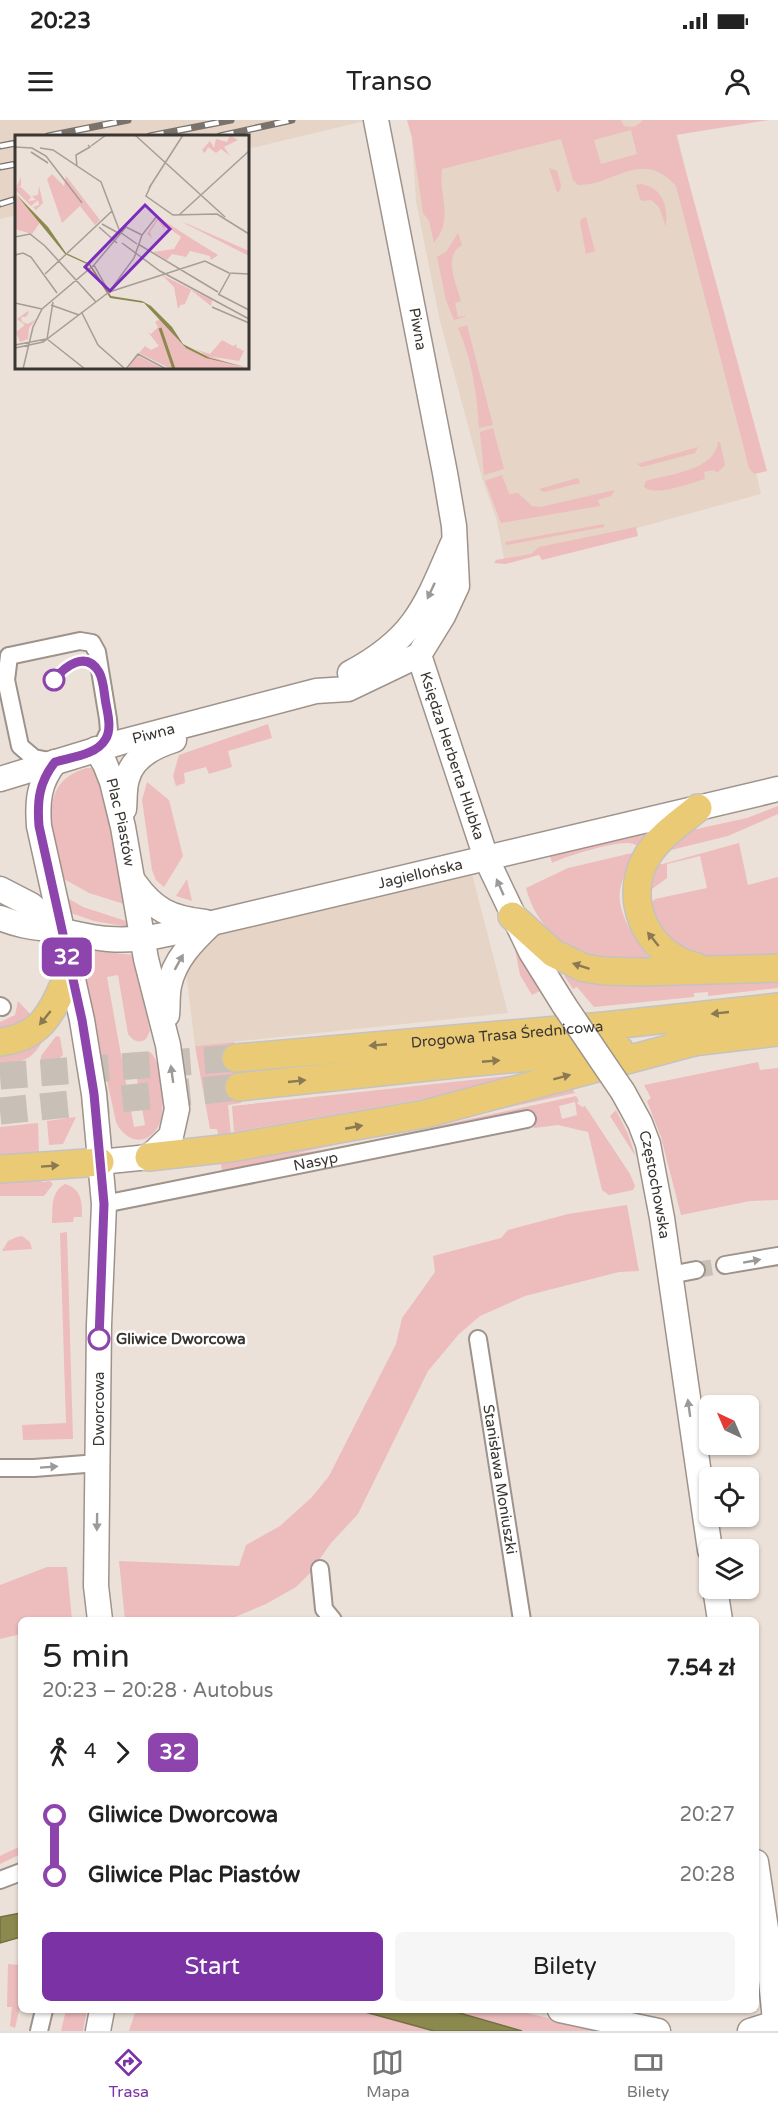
<!DOCTYPE html>
<html lang="pl">
<meta charset="utf-8">
<style>
:root{--surface:#fff;--page:#f6f6f6;--text:#222;--muted:#767676;--line:#e0e0e0;--accent:#7b32a5}
body{margin:0;font-family:"Varela Round",sans-serif;background:var(--page);color:var(--text);height:100vh;display:flex;flex-direction:column;font-size:22px;white-space:nowrap}
*{box-sizing:border-box;margin:0}
p{font-size:20px;color:var(--muted)}
.icon{flex:none;width:33px;height:33px;fill:none;stroke:currentColor;stroke-width:2;stroke-linecap:round;stroke-linejoin:round}
.map{position:relative;flex:1;overflow:hidden}
.drawer{position:absolute;left:18px;top:1497px;width:741px;height:396px;display:flex;flex-direction:column;background:var(--surface);border-radius:9px;box-shadow:0 2px 4px #0004}
.drawer>*{flex:none}
.badge{padding:0 12px;border-radius:9px;font-size:21px;line-height:39px}
.needle{width:39px;rotate:316deg}
.buttons{position:absolute;left:699px;top:1275px;display:grid;gap:12px}
.buttons a{display:grid;place-items:center;width:60px;height:60px;border-radius:9px;background:var(--surface);box-shadow:0 2px 4px #0004;font-size:30px}
.map>.badge{position:absolute;translate:-50% -50%;box-shadow:0 0 0 3px #fff}
.legs{display:flex;align-items:center;gap:9px;height:66px;padding:0 24px;font-size:20px}
.legs p{margin-inline-start:auto}
.head{display:flex;align-items:center;justify-content:space-between;height:102px;padding:0 24px}
h1{font-size:33px;font-weight:600;line-height:45px}
.button{display:flex;gap:12px;margin-top:auto;padding:12px 24px}
.button a{flex:1;height:69px;border-radius:9px;background:var(--accent);color:#fff;font-size:24px;font-weight:600;line-height:69px;text-align:center}
.button a+a{background:var(--page);color:var(--text)}
ul{padding:0 24px;list-style:none}
li{display:flex;align-items:center;gap:21px;height:60px;font-size:22px}
li i{display:grid;place-items:center;width:9px;height:100%;margin:0 8px;background:currentColor}
li i::after{content:'';width:15px;height:15px;margin:-8px;border:4px solid;border-radius:50%;background:var(--surface)}
li p{margin-inline-start:auto}
li:first-child i{background:linear-gradient(#0000 50%,currentColor 0)}
li:last-child i{background:linear-gradient(currentColor 50%,#0000 0)}
.status{display:flex;justify-content:space-between;align-items:center;height:42px;padding:0 30px;background:var(--surface);direction:ltr}
.status svg{height:16px;fill:currentColor}
header{display:flex;justify-content:space-between;align-items:center;height:78px;padding:0 24px;background:var(--surface);font-size:27px;font-weight:600}
.tabs{display:flex;justify-content:space-around;align-items:center;height:84px;border-top:2px solid var(--line);background:var(--surface);font-size:16px;color:var(--muted)}
.tabs a{display:grid;justify-items:center;gap:3px}
.tabs .current{color:var(--accent)}
.map>svg:first-child{display:block}
.built{fill:#e6d4c6}
.green{fill:#edbcbd;fill-rule:evenodd}
.water{fill:#8b894d;stroke:#737045;stroke-width:1.5}
.lines{fill:none;stroke-linecap:round;stroke-linejoin:round}
.street-tunnel{stroke:#c8bfb7;stroke-width:16;stroke-dasharray:16 8;stroke-linecap:butt}
.primary-tunnel{stroke:#c8bfb7;stroke-width:27;stroke-dasharray:27 14;stroke-linecap:butt}
.street-casing{stroke:#9e938a;stroke-width:20}
.secondary-casing{stroke:#9e938a;stroke-width:27}
.primary-casing{stroke:#c4c3c2;stroke-width:30}
.street{stroke:#fff;stroke-width:16}
.secondary{stroke:#fff;stroke-width:24}
.primary{stroke:#ebca76;stroke-width:27}
.rail-casing{stroke:#79726d;stroke-width:7}
.rail{stroke:#fff;stroke-width:4.5;stroke-dasharray:14;stroke-linecap:butt}
.secondary-bridge-casing{stroke:#9e938a;stroke-width:27;stroke-linecap:butt}
.secondary-bridge{stroke:#fff;stroke-width:24}
.oneway{fill:#9c9a98}
.oneway2{fill:#8a7951}
.line-1-casing{stroke:#fff;stroke-width:14}
.line-1{stroke:#8e44ad;stroke-width:9}
.stop-1-dot{fill:#fff;stroke:#8e44ad;stroke-width:3}
.labels{text-anchor:middle;dominant-baseline:central;stroke-width:5;stroke-linejoin:round;paint-order:stroke}
.street-label{font-size:15px;fill:#3a3632;stroke:#fff}
.stop-label{font-size:15px;font-weight:bold;fill:#3a3632;stroke:#fff;text-anchor:start}
.inset-river{fill:none;stroke:#8b894d;stroke-width:3}
.inset-road{fill:none;stroke:#a59d96;stroke-width:1.5}
.view{fill:#7b2cbf;fill-opacity:0.15;stroke:#7b2cbf;stroke-width:3}
.inset-edge{fill:none;stroke:#3a3632;stroke-width:3}
</style>
<div class="status"><b>20:23</b><svg viewBox="0 0 49 12"><path d="M0 12V9h3v3zM5 12V6h3v6zM10 12V3h3v9zM15 12V0h3v12zM26 1h20v11H26zM47 4h2v5h-2z"/></svg></div>
<header><svg class="icon" aria-label="menu" viewBox="0 0 24 24"><path d="M4 6h16M4 12h16M4 18h16"/></svg>Transo<svg class="icon" aria-label="person" viewBox="0 0 24 24"><circle cx="12" cy="8" r="4"/><path d="M4 21q1-7 8-7t8 7"/></svg></header>
<div class="map">
<svg width="778" height="1911" viewBox="0 0 778 1911">
<rect width="100%" height="100%" fill="#ece1d8"/>
<g class="built">
<path d="M0,0H369L248,29V16H16V95L0,99Z"/>
<path d="M488,0H674L761,374L505,444L497,401L482,358L440,201L416,81L412,18Z"/>
<path d="M471,750L508,893L195,926L182,819Z"/>
</g>
<g class="green">
<path d="M407,0H621L624,6C633,8 637,7 643,0H769L676,15L767,351L754,354L749,348L676,66C642,28 616,65 578,65L573,60L561,19L442,49C439,68 448,88 443,106C442,112 437,118 434,123L429,101L423,93L412,18ZM631,10L637,34L601,44L594,20Z"/>
<path d="M549,48L557,51L561,65L560,71L557,72Z"/>
<path d="M641,64C664,68 668,88 666,107L659,87L651,80L643,81L640,79L636,65Z"/>
<path d="M586,97L595,131L586,134L580,103L581,99Z"/>
<path d="M458,113L462,125C442,136 457,165 461,181L455,183L458,197L465,196V197L454,200L446,180L437,137L446,132Z"/>
<path d="M467,205L493,305L479,308C477,274 472,239 458,208Z"/>
<path d="M493,308L504,349L484,355L480,312Z"/>
<path d="M718,322H720L725,345L717,353L714,350L704,352L705,359C690,363 656,377 644,367L646,361L649,360C671,354 715,350 718,322Z"/>
<path d="M698,327L695,333L642,347L637,344Z"/>
<path d="M502,355L509,374L518,373L532,386L540,387L615,370L611,376L598,380L600,386L501,403L485,361Z"/>
<path d="M578,358L580,363L544,372L539,369Z"/>
<path d="M604,404V407L506,425L505,422Z"/>
<path d="M636,407L638,416L542,440L539,435L505,444L494,443L496,440L531,434L539,427Z"/>
<path d="M268,604L272,618L228,631L232,647L209,654L206,647L184,653L185,663L176,666L173,656L179,635Z"/>
<path d="M87,648H93L102,654L127,785L89,773L64,759C55,720 32,663 87,648Z"/>
<path d="M147,662L169,680L183,736L164,767L156,760L152,750L142,680Z"/>
<path d="M778,686V694L728,716L663,732L683,712L747,698Z"/>
<path d="M651,712L642,728C638,726 633,723 628,723C613,722 566,736 552,743L550,736Z"/>
<path d="M739,723L748,765L778,757V836L700,838L672,827L648,788L655,779L707,768L700,736L667,744V758L652,769L647,768L653,745L663,744Z"/>
<path d="M632,733C629,745 622,758 620,770C616,793 637,822 650,839C633,839 616,840 599,837C563,830 535,804 526,768L568,748Z"/>
<path d="M187,759L192,781L176,776Z"/>
<path d="M69,779L83,787L129,802V807L94,801L71,793Z"/>
<path d="M515,829L540,871L532,875L520,855Z"/>
<path d="M86,830L134,835L150,911L146,919C139,924 133,921 128,914L118,855L107,857L134,1007L145,1005L135,948V940L141,934L150,932C163,942 166,991 159,1005C147,1028 125,1022 116,1002L80,835V832Z"/>
<path d="M566,852L778,859V868L708,876V872L694,873V877L594,887L577,867L573,869L565,857Z"/>
<path d="M18,881L34,898L0,913V902L15,895Z"/>
<path d="M49,908C36,935 31,942 0,945V930Z"/>
<path d="M56,916L60,917L63,935L58,939L41,941V936Z"/>
<path d="M234,922L241,983L228,985L231,1016L219,1018L217,1009H210L195,926Z"/>
<path d="M758,942L760,950L778,948V1080L750,1081L681,1095L661,1017L647,981L651,978L644,965Z"/>
<path d="M544,944L545,958L234,1012L232,986L535,953V949L248,980V976Z"/>
<path d="M572,969L575,973L293,1034L336,1028L576,976L579,981L577,983L582,987L585,986L630,1054L635,1066L633,1070L609,1075L602,1070L588,1012L558,1005L534,1008L530,992L222,1051L220,1038L323,1023ZM575,982L577,995L562,999L559,986Z"/>
<path d="M616,990L628,1014L636,1037L610,996Z"/>
<path d="M76,997L63,1024L49,1025L47,1001Z"/>
<path d="M38,1003L39,1037L0,1039V1007Z"/>
<path d="M41,1055L42,1062L50,1061L53,1064L44,1076H0V1057Z"/>
<path d="M65,1064C82,1069 82,1082 82,1097H74L73,1102L52,1103C53,1087 50,1073 65,1064Z"/>
<path d="M627,1085L639,1151L619,1152L525,1176L480,1196L459,1214L428,1251L358,1394L331,1423L309,1454L296,1467L266,1484L228,1500H125L119,1441L239,1446L246,1425L280,1406L312,1377L329,1356L396,1224L402,1198L435,1152L433,1136L501,1118L508,1110L568,1094Z"/>
<path d="M67,1112L73,1319L23,1320L22,1305L66,1303L60,1113Z"/>
<path d="M17,1117L22,1116L30,1122L32,1129L2,1131L8,1121Z"/>
<path d="M47,1447H67L72,1500H21V1514L0,1519V1465Z"/>
<path d="M21,1726V1734L0,1744V1736Z"/>
<path d="M8,1844L21,1845V1883L15,1908L10,1906L12,1887H7Z"/>
<path d="M66,1890H87L83,1911H61Z"/>
<path d="M136,1890H358L434,1911H129Z"/>
<path d="M449,1890H514L604,1911H522Z"/>
</g>
<g class="water">
<path d="M21,1793V1817L0,1823V1797Z"/>
<path d="M358,1890H449L522,1911H434Z"/>
</g>
<g class="lines">
<path class="street-tunnel" d="M696,1150L725,1145"/>
<g class="primary-tunnel">
<path d="M0,956L236,938"/>
<path d="M0,991L239,967"/>
</g>
<defs>
<g id="street">
<path d="M9,536L80,521L92,523L97,532L108,599L109,611L104,622L96,629"/>
<path d="M9,536L6,560L20,626L34,638L54,642"/>
<path d="M0,886L2,887"/>
<path id="s1" d="M104,1084L527,999"/>
<path d="M725,1145L778,1136"/>
<path d="M670,1155L696,1150"/>
<path id="s2" d="M478,1219L522,1500"/>
<path d="M0,1348H34L98,1343"/>
<path d="M320,1449L324,1489L333,1500"/>
<path d="M0,1760L21,1752"/>
<path d="M39,1911L44,1890"/>
</g>
<g id="secondary">
<path id="s3" d="M419,535L486,738L531,832L564,885"/>
<path d="M350,553C414,519 425,488 452,425"/>
<path id="s4" d="M96,629L105,644L112,662L123,707L146,839L168,925L177,989L171,1016L149,1037L100,1042"/>
<path d="M55,642C39,662 37,681 39,706L82,900L94,974L104,1084L99,1205L96,1466L100,1500"/>
<path id="s5" d="M0,659L125,621L316,571L348,569L419,535L443,496L457,466L454,406L445,353L376,0"/>
<path d="M124,689C125,679 124,668 127,659C132,637 155,626 174,620"/>
<path d="M134,762C154,790 170,798 205,802"/>
<path d="M0,769L31,785L62,811"/>
<path id="s6" d="M0,798C25,808 37,807 63,811C78,814 93,818 108,819C145,822 177,812 212,803L778,669"/>
<path d="M167,895C168,886 167,875 169,866C174,840 193,821 211,804"/>
<path id="s7" d="M623,972L640,1003L648,1024L662,1098L710,1430"/>
<path d="M715,1468L720,1500"/>
<path d="M756,1742L766,1809L776,1911"/>
<path d="M560,1890L658,1911"/>
<path d="M98,1911L102,1890"/>
<path d="M750,1911L778,1902"/>
</g>
<g id="primary">
<path d="M512,796L553,833L584,848L604,851L643,852L778,848"/>
<path d="M697,847C690,845 682,843 676,839C640,818 625,772 648,735C660,716 681,702 698,688"/>
<path d="M0,922C45,917 53,888 70,851"/>
<path d="M675,924L778,912"/>
<path id="s8" d="M236,938L604,906L778,887"/>
<path d="M239,967L465,943L619,929"/>
<path d="M149,1037L230,1028L425,994L694,922"/>
<path d="M0,1049L100,1042"/>
</g>
</defs>
<use href="#street" class="street-casing"/>
<use href="#secondary" class="secondary-casing"/>
<use href="#primary" class="primary-casing"/>
<use href="#street" class="street"/>
<use href="#secondary" class="secondary"/>
<use href="#primary" class="primary"/>
<defs>
<g id="rail">
<path d="M48,16L128,0"/>
<path d="M150,16L231,0"/>
<path d="M220,16L292,0"/>
<path d="M0,26L16,23"/>
<path d="M0,47L16,44"/>
<path d="M0,84L16,79"/>
</g>
</defs>
<use href="#rail" class="rail-casing"/>
<use href="#rail" class="rail"/>
<defs>
<path id="secondary-bridge" d="M564,885L623,972"/>
</defs>
<use href="#secondary-bridge" class="secondary-bridge-casing"/>
<use href="#secondary-bridge" class="secondary-bridge"/>
</g>
<defs><path id="oneway-solid" d="M-6-.8H1V-3.2L6.5 0L1 3.2V.8H-6Z" transform="scale(1.5)"/></defs>
<g class="oneway">
<use href="#oneway-solid" transform="translate(431 471) rotate(115)"/>
<use href="#oneway-solid" transform="translate(500 767) rotate(-114)"/>
<use href="#oneway-solid" transform="translate(179 842) rotate(-61)"/>
<use href="#oneway-solid" transform="translate(172 954) rotate(-98)"/>
<use href="#oneway-solid" transform="translate(752 1141) rotate(-10)"/>
<use href="#oneway-solid" transform="translate(689 1288) rotate(-98)"/>
<use href="#oneway-solid" transform="translate(49 1347) rotate(-4)"/>
<use href="#oneway-solid" transform="translate(97 1402) rotate(91)"/>
</g>
<g class="oneway2">
<use href="#oneway-solid" transform="translate(653 819) rotate(-129)"/>
<use href="#oneway-solid" transform="translate(581 846) rotate(-162)"/>
<use href="#oneway-solid" transform="translate(720 893) rotate(174)"/>
<use href="#oneway-solid" transform="translate(45 898) rotate(129)"/>
<use href="#oneway-solid" transform="translate(378 925) rotate(175)"/>
<use href="#oneway-solid" transform="translate(491 941) rotate(-5)"/>
<use href="#oneway-solid" transform="translate(562 957) rotate(-15)"/>
<use href="#oneway-solid" transform="translate(297 961) rotate(-6)"/>
<use href="#oneway-solid" transform="translate(354 1007) rotate(-11)"/>
<use href="#oneway-solid" transform="translate(50 1046) rotate(-4)"/>
</g>
<g class="lines">
<defs>
<path id="line-1" d="M54,560C65,546 86,530 99,552C104,561 104,574 106,584C108,595 112,610 105,620C96,635 71,637 55,642C39,662 37,681 39,706L82,900L94,974L104,1084L99,1219"/>
</defs>
<use href="#line-1" class="line-1-casing"/>
<use href="#line-1" class="line-1"/>
</g>
<g class="stop-1-dot">
<circle cx="54" cy="560" r="10"/>
<circle cx="99" cy="1219" r="10"/>
</g>
<g class="labels">
<g class="street-label">
<text transform="translate(418 209) rotate(80)">Piwna</text>
<text stroke="none"><textPath href="#s5" startOffset="160">Piwna</textPath></text>
<text stroke="none"><textPath href="#s3" startOffset="106">Księdza Herberta Hlubka</textPath></text>
<text stroke="none"><textPath href="#s4" startOffset="78">Plac Piastów</textPath></text>
<text stroke="none"><textPath href="#s6" startOffset="430">Jagiellońska</textPath></text>
<text stroke="none"><textPath href="#s8" startOffset="272">Drogowa Trasa Średnicowa</textPath></text>
<text stroke="none"><textPath href="#s1" startOffset="216">Nasyp</textPath></text>
<text stroke="none"><textPath href="#s7" startOffset="99">Częstochowska</textPath></text>
<text transform="translate(99 1289) rotate(-90)">Dworcowa</text>
<text stroke="none"><textPath href="#s2" startOffset="142">Stanisława Moniuszki</textPath></text>
</g>
<g class="stop-label">
<text x="116" y="1219">Gliwice Dworcowa</text>
</g>
</g>
<g transform="translate(15 15)">
<rect width="234" height="234" fill="#ece1d8"/>
<path d="M215,0L223,5L209,12L215,21L206,14L201,18L193,12L190,18L187,15L195,6L199,13L201,4L212,7ZM37,39L49,51L51,41L85,85L80,90L65,71L47,88L32,44ZM6,42V51L1,53L6,52L16,62L13,66L21,65L17,61L23,60L24,51L28,68L21,75L18,72L24,70L23,65L16,71L0,55ZM0,60L26,86L17,99L0,94ZM143,82L174,102L203,120L196,125L195,121L175,116L171,122L157,119L152,125L138,117L159,114L166,102L151,91L143,105L149,94L143,85L135,97L137,103L132,99ZM166,86L234,116V121L173,90ZM147,140L197,165L196,171L176,155L170,169L166,170L168,166L163,174L159,152ZM13,176L14,177L11,182H6L7,187L13,189L21,184L14,193L13,204L5,207L1,197L10,190L2,184ZM145,184L171,213L233,234H156L124,218L130,211L136,215L144,211L133,197L136,199L143,192L140,187ZM207,205L218,211L222,209L221,212L229,216L224,226L193,221L180,214L195,219ZM122,220L148,234H113Z" fill="#edbcbd"/>
<path d="M0,58L33,92L51,118L75,129L96,161L127,166L136,171L157,192L168,209L195,223L234,233L191,223L171,213L129,168L95,163L74,130L50,119Z" fill="#8b894d"/>
<path class="inset-river" d="M145,193L159,234"/>
<path class="inset-road" d="M120,0L210,82M76,11L91,0M0,12L17,13L31,21L67,68M25,13L38,15L86,47L105,97L122,109M16,17L33,28M62,32L61,20L75,12L73,10M136,50L131,61L158,80L202,79L234,99M134,53L168,0M164,80L234,16M87,89L105,99M109,91L127,100M84,92L102,108M127,100L142,81M0,102L15,99L30,111L81,167M107,108L145,136L234,184M123,109L203,157M0,120L8,118L16,122L42,158M79,130L94,157L190,126L214,138L234,139M30,139L97,76M203,159L234,175M204,159L215,139M0,168L27,174M36,170L64,180M197,172L234,188M67,178L83,210L109,233M32,204L38,167M32,204L70,234M0,210L31,204M0,213L28,207L94,157L119,123L127,100M8,234L18,192L27,174L79,130L111,92M111,234L123,219L151,234"/>
<path class="view" d="M130,70L155,94L95,156L70,132Z"/>
<rect width="234" height="234" class="inset-edge"/>
</g>
</svg>
<div class="buttons">
<a><svg class="needle" viewBox="-14 -14 28 28"><path d="M0-13l5 13h-10z" fill="#e53935"/><path d="M0 13l5-13h-10z" fill="#767676"/></svg></a>
<a><svg class="icon" aria-label="locate" viewBox="0 0 24 24"><circle cx="12" cy="12" r="6"/><path d="M12 2v4M12 18v4M2 12h4M18 12h4"/></svg></a>
<a><svg class="icon" aria-label="layers" viewBox="0 0 24 24"><path d="M12 4l9 5-9 5-9-5zM3 14l9 5 9-5"/></svg></a>
</div>
<b class="badge" style="left:67px;top:837px;background:#8e44ad;color:#fff">32</b>
<section class="drawer">
<div class="head"><div><h1>5 min</h1><p>20:23 – 20:28 · Autobus</p></div><b>7.54 zł</b></div>
<div class="legs"><svg class="icon" aria-label="walk" viewBox="0 0 24 24"><circle cx="13" cy="4" r="2"/><path d="M13 8l-2 6 4 7M11 14l-3 7M7 12l3-4h3l4 4"/></svg>4<svg class="icon" aria-label="forward" viewBox="0 0 24 24"><path d="M9 5l7 7-7 7"/></svg><b class="badge" style="background:#8e44ad;color:#fff">32</b></div>
<ul>
<li><i style="color:#8e44ad"></i><b>Gliwice Dworcowa</b><p>20:27</p></li>
<li><i style="color:#8e44ad"></i><b>Gliwice Plac Piastów</b><p>20:28</p></li>
</ul>
<div class="button"><a>Start</a><a>Bilety</a></div>
</section>
</div>
<nav class="tabs">
<a class="current"><svg class="icon" aria-label="directions" viewBox="0 0 24 24"><path d="M12 3l9 9-9 9-9-9zM9 14v-3h6M13 9l2 2-2 2"/></svg>Trasa</a>
<a><svg class="icon" aria-label="map" viewBox="0 0 24 24"><path d="M3 6l6-2 6 2 6-2v14l-6 2-6-2-6 2zM9 4v14M15 6v14"/></svg>Mapa</a>
<a><svg class="icon" aria-label="tickets" viewBox="0 0 24 24"><path d="M3 7h18v10H3zM15 7v10"/></svg>Bilety</a>
</nav>
